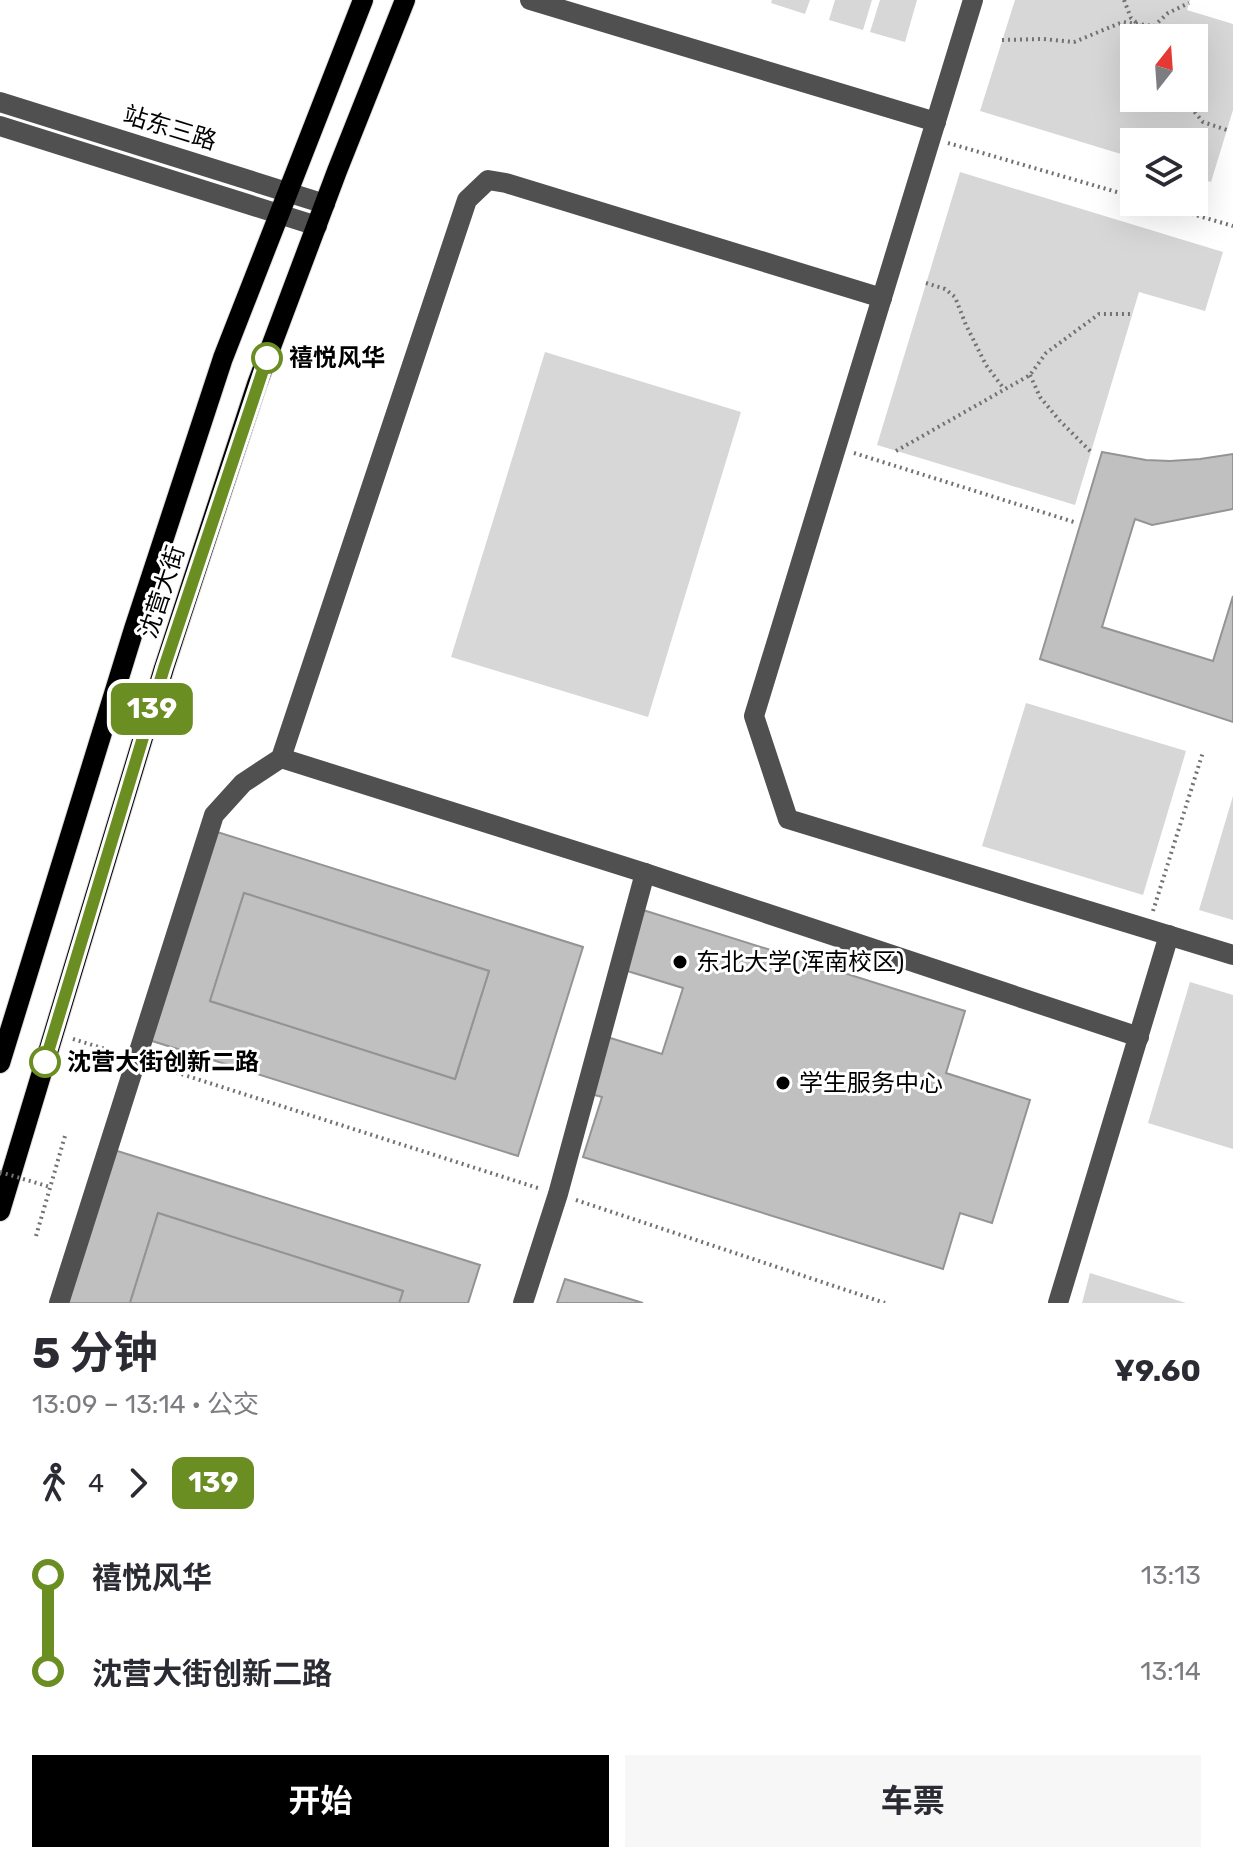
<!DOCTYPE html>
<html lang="zh">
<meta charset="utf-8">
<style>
:root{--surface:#fff;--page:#f7f7f7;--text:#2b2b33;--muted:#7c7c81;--accent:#000}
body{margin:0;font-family:Rubik,"Noto Sans SC",sans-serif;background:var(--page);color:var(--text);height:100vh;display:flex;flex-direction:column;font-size:30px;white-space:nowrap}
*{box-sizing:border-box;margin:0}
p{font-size:26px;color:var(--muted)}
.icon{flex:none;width:44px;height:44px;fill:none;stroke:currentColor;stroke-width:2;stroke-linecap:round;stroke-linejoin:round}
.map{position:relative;height:1303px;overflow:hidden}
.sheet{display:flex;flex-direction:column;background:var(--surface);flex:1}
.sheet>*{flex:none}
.badge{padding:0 16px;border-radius:12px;font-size:28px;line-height:52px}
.needle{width:52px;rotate:17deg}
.buttons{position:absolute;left:1120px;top:24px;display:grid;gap:16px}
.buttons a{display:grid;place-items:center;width:88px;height:88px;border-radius:0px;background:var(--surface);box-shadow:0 8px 32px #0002;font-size:40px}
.map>.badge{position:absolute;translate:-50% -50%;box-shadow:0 0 0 4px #fff}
.legs{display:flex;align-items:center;gap:12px;height:88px;padding:0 32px;font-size:26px}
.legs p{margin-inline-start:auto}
.head{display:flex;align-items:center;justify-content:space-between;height:136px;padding:0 32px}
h1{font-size:44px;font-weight:700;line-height:60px}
.action{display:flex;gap:16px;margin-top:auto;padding:16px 32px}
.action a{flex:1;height:92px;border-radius:0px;background:var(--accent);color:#fff;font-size:32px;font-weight:700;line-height:92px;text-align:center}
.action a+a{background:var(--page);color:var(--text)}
ul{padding:0 32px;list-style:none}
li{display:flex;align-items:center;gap:28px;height:96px;font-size:30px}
li i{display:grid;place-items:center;width:12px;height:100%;margin:0 10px;background:currentColor}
li i::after{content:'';width:20px;height:20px;margin:-10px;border:6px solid;border-radius:50%;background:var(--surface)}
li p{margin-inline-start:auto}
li:first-child i{background:linear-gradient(#0000 50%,currentColor 0)}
li:last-child i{background:linear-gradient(currentColor 50%,#0000 0)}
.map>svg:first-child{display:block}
.green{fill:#d7d7d7;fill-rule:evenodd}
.building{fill:#c0c0c0;stroke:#949494;stroke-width:2;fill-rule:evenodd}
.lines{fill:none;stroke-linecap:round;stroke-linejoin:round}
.major-casing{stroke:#dbdbdb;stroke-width:22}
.path{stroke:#727272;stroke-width:4;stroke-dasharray:2 4;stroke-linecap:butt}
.minor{stroke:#505050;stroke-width:20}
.major{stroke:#000;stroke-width:20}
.path-bridge{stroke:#727272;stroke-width:4;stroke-dasharray:2 4;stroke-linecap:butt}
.line-1-casing{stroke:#fff;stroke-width:18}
.line-1{stroke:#6b8e23;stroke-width:12}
.stop-1-dot{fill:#fff;stroke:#6b8e23;stroke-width:4}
.poi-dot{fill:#000;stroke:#fff;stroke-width:3}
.labels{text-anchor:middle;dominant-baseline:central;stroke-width:6;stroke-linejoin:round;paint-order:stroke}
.street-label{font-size:24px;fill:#000;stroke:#fff}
.stop-label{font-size:24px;font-weight:bold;fill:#000;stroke:#fff;text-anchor:start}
.poi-label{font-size:24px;fill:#000;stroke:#fff;text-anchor:start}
</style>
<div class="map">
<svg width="1233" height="1303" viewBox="0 0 1233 1303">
<rect width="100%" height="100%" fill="#fff"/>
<g class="green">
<path d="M772,0H810L805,14L771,3Z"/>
<path d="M835,0H872L863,30L829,20Z"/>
<path d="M880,0H917L905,42L870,32Z"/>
<path d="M1015,0H1190L1187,10L1233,24V110L1211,182L1194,177V142H1134V158L980,111ZM1134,38H1194V98H1134Z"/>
<path d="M960,172L1223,252L1205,311L1139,292L1075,505L877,445Z"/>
<path d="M545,352L741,412L648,717L451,657Z"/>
<path d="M1026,703L1186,751L1143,895L982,846Z"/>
<path d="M1233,796V920L1199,910Z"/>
<path d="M1190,982L1233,995V1149L1148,1123Z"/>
<path d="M1090,1273L1186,1303H1082Z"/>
</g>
<g class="building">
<path d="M1102,452L1146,460L1170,461L1200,459L1233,454V509L1152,525L1135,519L1102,627L1213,661L1233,596V722L1040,659Z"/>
<path d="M214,831L583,947L518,1156L149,1040ZM244,893L489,971L455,1079L210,1001Z"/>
<path d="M244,893L489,971L455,1079L210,1001Z"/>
<path d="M643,910L965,1011L946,1073L1030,1100L992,1223L960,1213L943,1269L583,1157L602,1097L587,1093L604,1036L662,1054L683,988L624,970Z"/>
<path d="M111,1149L480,1265L468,1303H399L403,1291L158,1213L130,1303H63Z"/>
<path d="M158,1213L403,1291L399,1303H130Z"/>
<path d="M565,1279L643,1303H557Z"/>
</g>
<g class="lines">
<defs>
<g id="major">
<path d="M0,1063L134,629L223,358L363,0"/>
<path d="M0,1211L164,668L257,384L337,171L405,0"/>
</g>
</defs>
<use href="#major" class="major-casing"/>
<g class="path">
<path d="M1124,0L1131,18L1154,38"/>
<path d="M1002,40L1043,39L1074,42L1123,22L1154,26L1168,13L1189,3"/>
<path d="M1183,98L1203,122L1227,130"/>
<path d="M948,143L1134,197"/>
<path d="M1151,202L1233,226"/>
<path d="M926,283L945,289L955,297L966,325L986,365L1004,389"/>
<path d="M1030,375L1040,397L1060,421L1091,452"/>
<path d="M896,451L1030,375L1046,353L1099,314H1133"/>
<path d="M854,453L1074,522"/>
<path d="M1153,911L1203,752"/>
<path d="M73,1039L118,1053"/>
<path d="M153,1065L541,1189"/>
<path d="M576,1200L885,1303"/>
<path d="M36,1236L65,1136"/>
</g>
<g class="minor">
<path d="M530,0L936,122"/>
<path d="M973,0L754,716L788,819L1233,955"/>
<path d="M0,102L325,204"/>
<path d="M0,126L317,226"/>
<path d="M281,758L645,873L1139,1037"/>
<path d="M59,1303L214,815L243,783L281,758L467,200L488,180L506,183L882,298"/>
<path d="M523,1303L558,1194L645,873"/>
<path d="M1058,1303L1169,935"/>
</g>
<use href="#major" class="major"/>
<path class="path-bridge" d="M0,1172L50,1187"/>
</g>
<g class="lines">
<defs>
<path id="line-1" d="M45,1062L164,668L267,358"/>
</defs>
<use href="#line-1" class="line-1-casing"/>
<use href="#line-1" class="line-1"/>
</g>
<g class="stop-1-dot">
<circle cx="267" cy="358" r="14"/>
<circle cx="45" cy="1062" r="14"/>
</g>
<g class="poi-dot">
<circle cx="680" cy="962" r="8"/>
<circle cx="783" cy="1083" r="8"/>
</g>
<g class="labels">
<g class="street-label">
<text transform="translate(170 128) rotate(17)">站东三路</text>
<text transform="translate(162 592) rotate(-72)">沈营大街</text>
</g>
<g class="stop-label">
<text x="289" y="358">禧悦风华</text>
<text x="67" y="1062">沈营大街创新二路</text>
</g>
<g class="poi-label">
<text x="696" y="962">东北大学(浑南校区)</text>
<text x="799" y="1083">学生服务中心</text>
</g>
</g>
</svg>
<div class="buttons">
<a><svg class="needle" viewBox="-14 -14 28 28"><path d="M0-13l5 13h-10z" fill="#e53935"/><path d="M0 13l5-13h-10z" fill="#7c7c81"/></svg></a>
<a><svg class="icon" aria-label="layers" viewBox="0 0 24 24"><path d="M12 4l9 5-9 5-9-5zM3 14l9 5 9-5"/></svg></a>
</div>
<b class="badge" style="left:152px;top:709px;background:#6b8e23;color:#fff">139</b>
</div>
<section class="sheet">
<div class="head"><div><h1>5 分钟</h1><p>13:09 – 13:14 · 公交</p></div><b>¥9.60</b></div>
<div class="legs"><svg class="icon" aria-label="walk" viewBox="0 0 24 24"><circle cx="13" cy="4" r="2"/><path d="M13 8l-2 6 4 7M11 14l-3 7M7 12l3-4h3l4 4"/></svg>4<svg class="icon" aria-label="forward" viewBox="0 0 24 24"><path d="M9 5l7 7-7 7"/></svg><b class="badge" style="background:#6b8e23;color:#fff">139</b></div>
<ul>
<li><i style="color:#6b8e23"></i><b>禧悦风华</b><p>13:13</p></li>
<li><i style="color:#6b8e23"></i><b>沈营大街创新二路</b><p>13:14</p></li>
</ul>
<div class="action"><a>开始</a><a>车票</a></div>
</section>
